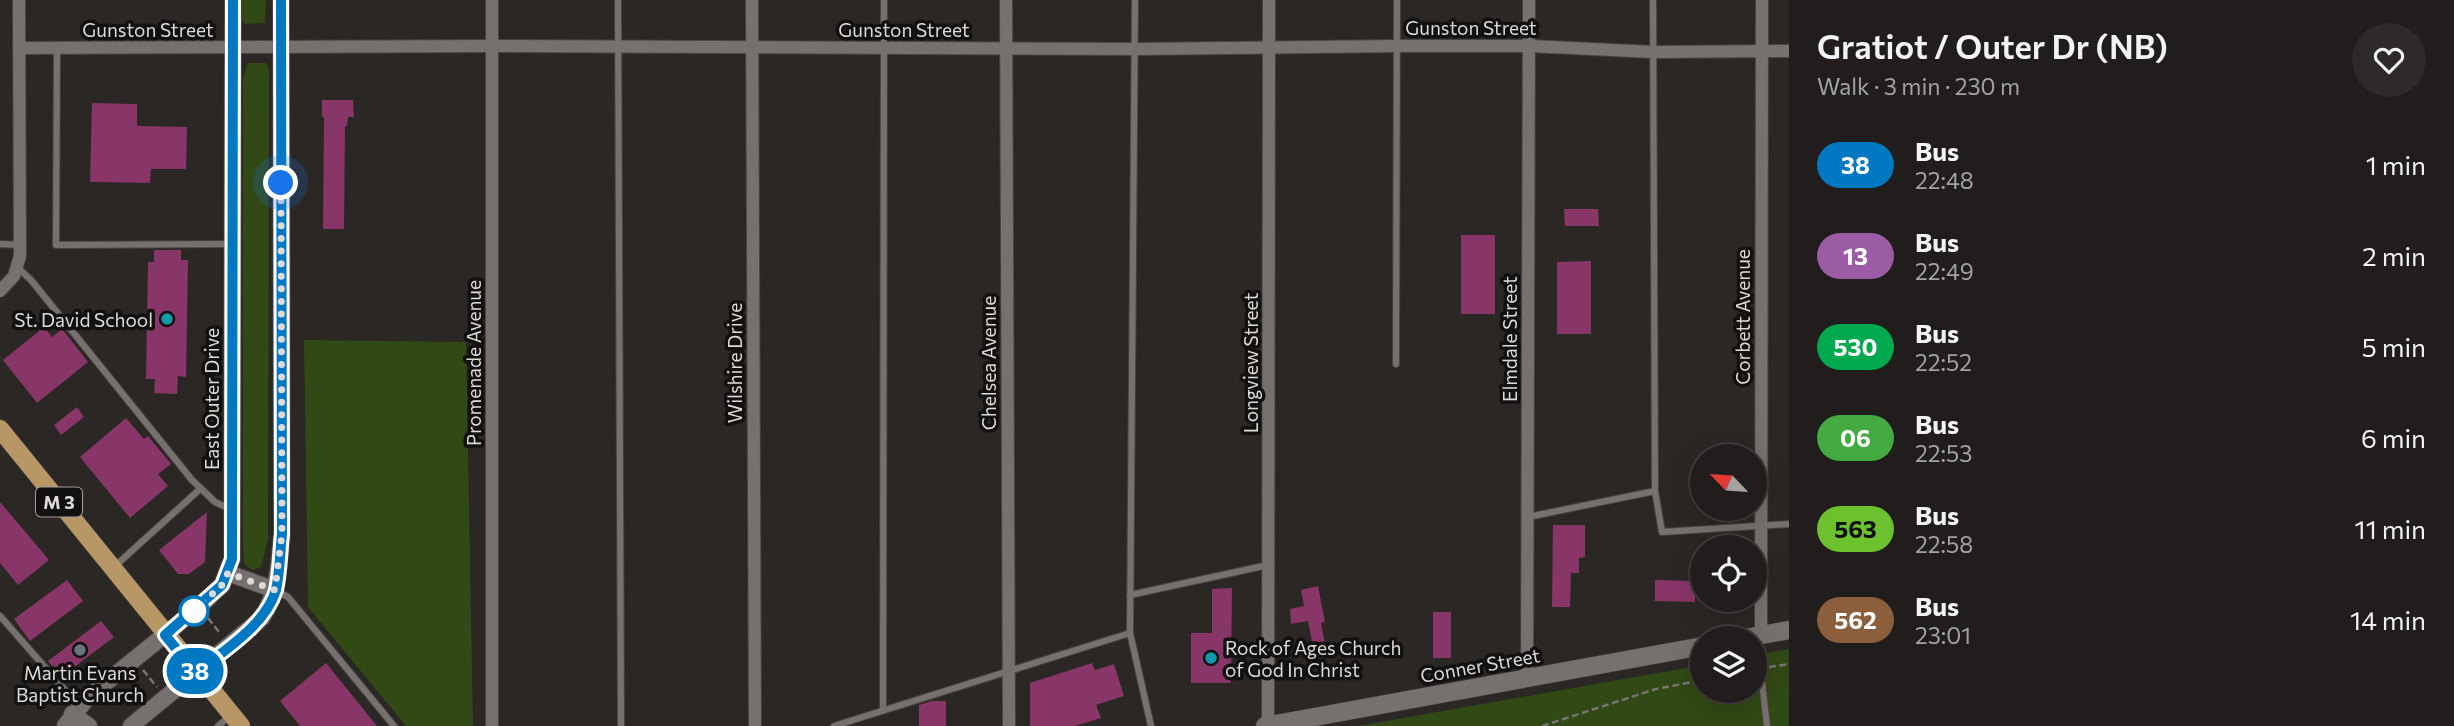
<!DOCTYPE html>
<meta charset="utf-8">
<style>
:root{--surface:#201d1c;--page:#2d2a29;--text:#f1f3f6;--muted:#a2a2a3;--line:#3d3b3b}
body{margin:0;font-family:Commissioner,sans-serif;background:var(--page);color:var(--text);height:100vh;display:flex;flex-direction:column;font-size:26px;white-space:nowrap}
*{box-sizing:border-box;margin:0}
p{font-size:23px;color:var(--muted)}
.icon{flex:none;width:38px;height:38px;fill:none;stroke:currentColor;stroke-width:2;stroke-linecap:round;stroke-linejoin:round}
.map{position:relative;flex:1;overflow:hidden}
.sheet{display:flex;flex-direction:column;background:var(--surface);width:665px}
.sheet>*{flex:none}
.badge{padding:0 14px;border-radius:23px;font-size:24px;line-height:46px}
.needle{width:46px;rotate:295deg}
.controls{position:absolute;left:1690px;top:444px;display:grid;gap:14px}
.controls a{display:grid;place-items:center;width:77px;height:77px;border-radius:50%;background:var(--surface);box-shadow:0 7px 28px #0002,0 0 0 2px var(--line);font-size:35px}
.you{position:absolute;width:35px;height:35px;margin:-18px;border:5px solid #fff;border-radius:50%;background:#1a73e8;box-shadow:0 0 0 10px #1a73e833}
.map>.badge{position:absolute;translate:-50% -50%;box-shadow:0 0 0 4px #fff}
.round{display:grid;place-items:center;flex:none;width:74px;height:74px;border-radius:37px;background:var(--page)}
.head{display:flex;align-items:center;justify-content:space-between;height:119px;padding:0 28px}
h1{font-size:33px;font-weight:600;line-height:52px}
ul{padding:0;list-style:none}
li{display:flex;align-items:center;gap:21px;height:91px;padding:0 28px}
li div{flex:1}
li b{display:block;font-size:26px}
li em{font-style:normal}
li .badge{min-width:77px;font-weight:700;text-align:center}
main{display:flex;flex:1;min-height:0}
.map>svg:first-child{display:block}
.green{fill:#314914}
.building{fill:#883568}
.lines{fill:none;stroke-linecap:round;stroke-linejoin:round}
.service-casing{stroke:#484543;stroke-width:8}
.minor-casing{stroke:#484543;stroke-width:14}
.tertiary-casing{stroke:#484543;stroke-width:18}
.secondary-casing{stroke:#484543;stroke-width:19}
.primary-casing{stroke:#484543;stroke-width:19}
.path{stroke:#787473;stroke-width:2.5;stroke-dasharray:7 3.5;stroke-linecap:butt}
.service{stroke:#76716f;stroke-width:6}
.minor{stroke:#76716f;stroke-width:12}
.tertiary{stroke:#76716f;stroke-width:16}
.secondary{stroke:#76716f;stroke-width:18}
.primary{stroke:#b69765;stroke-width:18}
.line-casing{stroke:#fff;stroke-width:16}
.line{stroke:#0079c2;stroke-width:10}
.walk{stroke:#dddad9;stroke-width:7;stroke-dasharray:0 12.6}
.culture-dot{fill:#0f9aa8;stroke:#121110;stroke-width:2.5}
.stop-dot{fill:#fff;stroke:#0079c2;stroke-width:3.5}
.worship-dot{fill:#6b7280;stroke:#121110;stroke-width:2.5}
.labels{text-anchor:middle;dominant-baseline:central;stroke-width:7;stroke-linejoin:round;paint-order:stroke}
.shield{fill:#121110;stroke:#a09e9d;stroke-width:2}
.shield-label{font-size:18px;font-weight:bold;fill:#dddad9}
.street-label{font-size:19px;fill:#dddad9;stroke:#121110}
.poi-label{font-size:19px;fill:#dddad9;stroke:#121110;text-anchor:end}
</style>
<main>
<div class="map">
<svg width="1789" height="726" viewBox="0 0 1789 726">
<rect width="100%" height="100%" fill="#2b2725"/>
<g class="green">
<path d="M242,0H266L265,23L245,24L242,20Z"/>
<path d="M248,63H266L269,71L268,539L261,567L252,570L244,563L243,544V78Z"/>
<path d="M304,340L466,342L473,726H406L308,607Z"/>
<path d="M1789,649V726H1358L1703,665V691H1755V655Z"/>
</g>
<g class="building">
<path d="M322,100H353L354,117H348L347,126H345L344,229H323L324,117H322Z"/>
<path d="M92,103L137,104V126L187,127L186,169H151L150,183L90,182Z"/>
<path d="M1564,209H1598L1599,226H1565Z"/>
<rect x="1461" y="235" width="34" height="79"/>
<path d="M154,250H181V260H188L186,377L178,376L177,394L154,393L155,379H146L148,262H154Z"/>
<path d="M1591,261V334H1557V262Z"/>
<path d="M44,327L52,337L62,329L88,362L37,403L3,360Z"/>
<path d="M77,407L84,417L61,435L54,425Z"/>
<path d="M126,418L144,439L148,436L171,464L158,474L168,486L130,518L80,457Z"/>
<path d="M0,502L49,560L18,585L0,563Z"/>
<path d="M207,512L205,562L189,574H178L159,550Z"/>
<path d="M1553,525H1585V557L1579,558V573H1571L1570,607H1552Z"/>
<path d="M67,580L83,601L30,641L14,619Z"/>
<path d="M1655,580L1695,581V602L1655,601Z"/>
<path d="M1318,586L1325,622L1321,623L1325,644L1313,646L1308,621L1291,624L1290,609L1304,606L1301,590Z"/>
<path d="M1232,588L1231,683H1191V633H1212V589Z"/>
<rect x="1433" y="612" width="18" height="46"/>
<path d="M101,621L114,637L61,677L48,661Z"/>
<path d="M326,663L377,726H300L280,701Z"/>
<path d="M1092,663L1095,670L1114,664L1124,696L1096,705L1101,718L1075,726H1030V683Z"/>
<path d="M932,701H946V726H919V705Z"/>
</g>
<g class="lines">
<defs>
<g id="service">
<path d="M618,0L621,726"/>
<path d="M1135,0L1130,633L1151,726"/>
<path d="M1653,0L1655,491"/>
<path d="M57,48L56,245L230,244"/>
<path d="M0,244L20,245"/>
<path d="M18,268L31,280L192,480L215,502L230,509"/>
<path d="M1396,364L1397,0"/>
<path d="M1528,517L1655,491L1662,532L1789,524"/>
<path d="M114,567L200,489"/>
<path d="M277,591L288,597L394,726"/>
<path d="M1130,595L1268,565"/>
<path d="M0,616L79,706"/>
<path d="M1757,638L1767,726"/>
<path d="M883,710L884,0"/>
<path d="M218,726L230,716"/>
<path d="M834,726L1130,633"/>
</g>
<g id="minor">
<path d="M492,0V726"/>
<path d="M752,0L755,726"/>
<path d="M1006,0L1009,726"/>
<path d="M19,48L492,46L1135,49L1396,46H1530L1653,52L1789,51"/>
<path d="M0,291L14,276L20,256L19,0"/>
<path d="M1761,635L1762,0"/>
<path d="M1527,678L1529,0"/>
<path d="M1268,725L1269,0"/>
</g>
<g id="tertiary">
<path d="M228,573L275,590"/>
<path d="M72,714L89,726"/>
<path d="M65,726L88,697L200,606L222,585L232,559L233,0"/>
<path d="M131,726L262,618C278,591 279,565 282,534L281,0"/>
</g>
<g id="secondary">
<path d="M1740,639L1789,630"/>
<path d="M1265,726L1703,646"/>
</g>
<path id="primary" d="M0,429L241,726"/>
</defs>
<use href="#service" class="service-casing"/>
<use href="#minor" class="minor-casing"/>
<use href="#tertiary" class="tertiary-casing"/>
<use href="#secondary" class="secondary-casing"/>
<use href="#primary" class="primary-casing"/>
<g class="path">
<path d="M208,618L219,632"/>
<path d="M1769,667L1789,664"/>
<path d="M143,670L157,687"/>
<path d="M1542,726L1656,689L1703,680"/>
</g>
<use href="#service" class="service"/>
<use href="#minor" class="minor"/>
<use href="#tertiary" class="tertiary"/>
<use href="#secondary" class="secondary"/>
<use href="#primary" class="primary"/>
</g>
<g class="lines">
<defs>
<path id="line" d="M233,0L232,559L222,585L165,635L196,673C224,650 265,626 276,590C280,572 280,552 282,534L281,0"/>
</defs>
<use href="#line" class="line-casing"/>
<use href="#line" class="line"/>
<path class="walk" d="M194,611L222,585L228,573L275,590L282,534L281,183"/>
</g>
<g class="culture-dot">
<circle cx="167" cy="319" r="7"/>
<circle cx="1211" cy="658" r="7"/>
</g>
<circle class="stop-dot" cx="194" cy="611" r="14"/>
<circle class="worship-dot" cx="80" cy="650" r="7"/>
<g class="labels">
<rect class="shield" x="36" y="487.5" width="46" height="29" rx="5"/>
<g class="shield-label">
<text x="59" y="502">M 3</text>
</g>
<g class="street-label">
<text x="1471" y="27">Gunston Street</text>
<text x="148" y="29">Gunston Street</text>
<text x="904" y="29">Gunston Street</text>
<text transform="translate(1742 317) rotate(-90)">Corbett Avenue</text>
<text transform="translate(1509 339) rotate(-90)">Elmdale Street</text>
<text transform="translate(473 363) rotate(-90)">Promenade Avenue</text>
<text transform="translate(734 363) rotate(-90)">Wilshire Drive</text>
<text transform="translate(988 363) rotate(-90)">Chelsea Avenue</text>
<text transform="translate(1250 363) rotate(-90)">Longview Street</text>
<text transform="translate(211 399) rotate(-90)">East Outer Drive</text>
<text transform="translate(1480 665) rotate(-10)">Conner Street</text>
</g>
<g class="poi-label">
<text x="153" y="319">St. David School</text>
<text x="1225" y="647" text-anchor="start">Rock of Ages Church<tspan x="1225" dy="22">of God In Christ</tspan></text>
<text x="80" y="672" text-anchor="middle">Martin Evans<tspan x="80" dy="22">Baptist Church</tspan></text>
</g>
</g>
</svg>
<div class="controls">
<a><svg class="needle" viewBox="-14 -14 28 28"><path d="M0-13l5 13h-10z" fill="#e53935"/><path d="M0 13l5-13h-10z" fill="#a2a2a3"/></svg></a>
<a><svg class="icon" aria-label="locate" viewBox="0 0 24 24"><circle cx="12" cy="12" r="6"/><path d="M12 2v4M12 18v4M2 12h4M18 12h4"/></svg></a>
<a><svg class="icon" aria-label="layers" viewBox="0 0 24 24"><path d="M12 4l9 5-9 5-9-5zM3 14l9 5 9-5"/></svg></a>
</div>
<div class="you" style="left:281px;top:183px"></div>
<b class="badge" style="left:195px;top:671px;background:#0079c2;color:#fff">38</b>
</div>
<section class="sheet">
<div class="head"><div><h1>Gratiot / Outer Dr (NB)</h1><p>Walk · 3 min · 230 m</p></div><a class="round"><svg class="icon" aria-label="heart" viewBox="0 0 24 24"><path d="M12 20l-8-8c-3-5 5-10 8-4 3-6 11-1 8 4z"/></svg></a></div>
<ul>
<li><span class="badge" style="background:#0079c2;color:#fff">38</span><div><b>Bus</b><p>22:48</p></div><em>1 min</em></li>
<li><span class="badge" style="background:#9b5ba5;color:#fff">13</span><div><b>Bus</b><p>22:49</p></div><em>2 min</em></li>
<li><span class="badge" style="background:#00a94e;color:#fff">530</span><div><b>Bus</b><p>22:52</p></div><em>5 min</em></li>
<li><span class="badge" style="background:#44aa42;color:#fff">06</span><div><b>Bus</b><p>22:53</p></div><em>6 min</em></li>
<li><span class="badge" style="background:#6dc02e;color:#111">563</span><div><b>Bus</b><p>22:58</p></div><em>11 min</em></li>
<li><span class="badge" style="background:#8b5e3c;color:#fff">562</span><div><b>Bus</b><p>23:01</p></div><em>14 min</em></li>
</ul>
</section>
</main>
